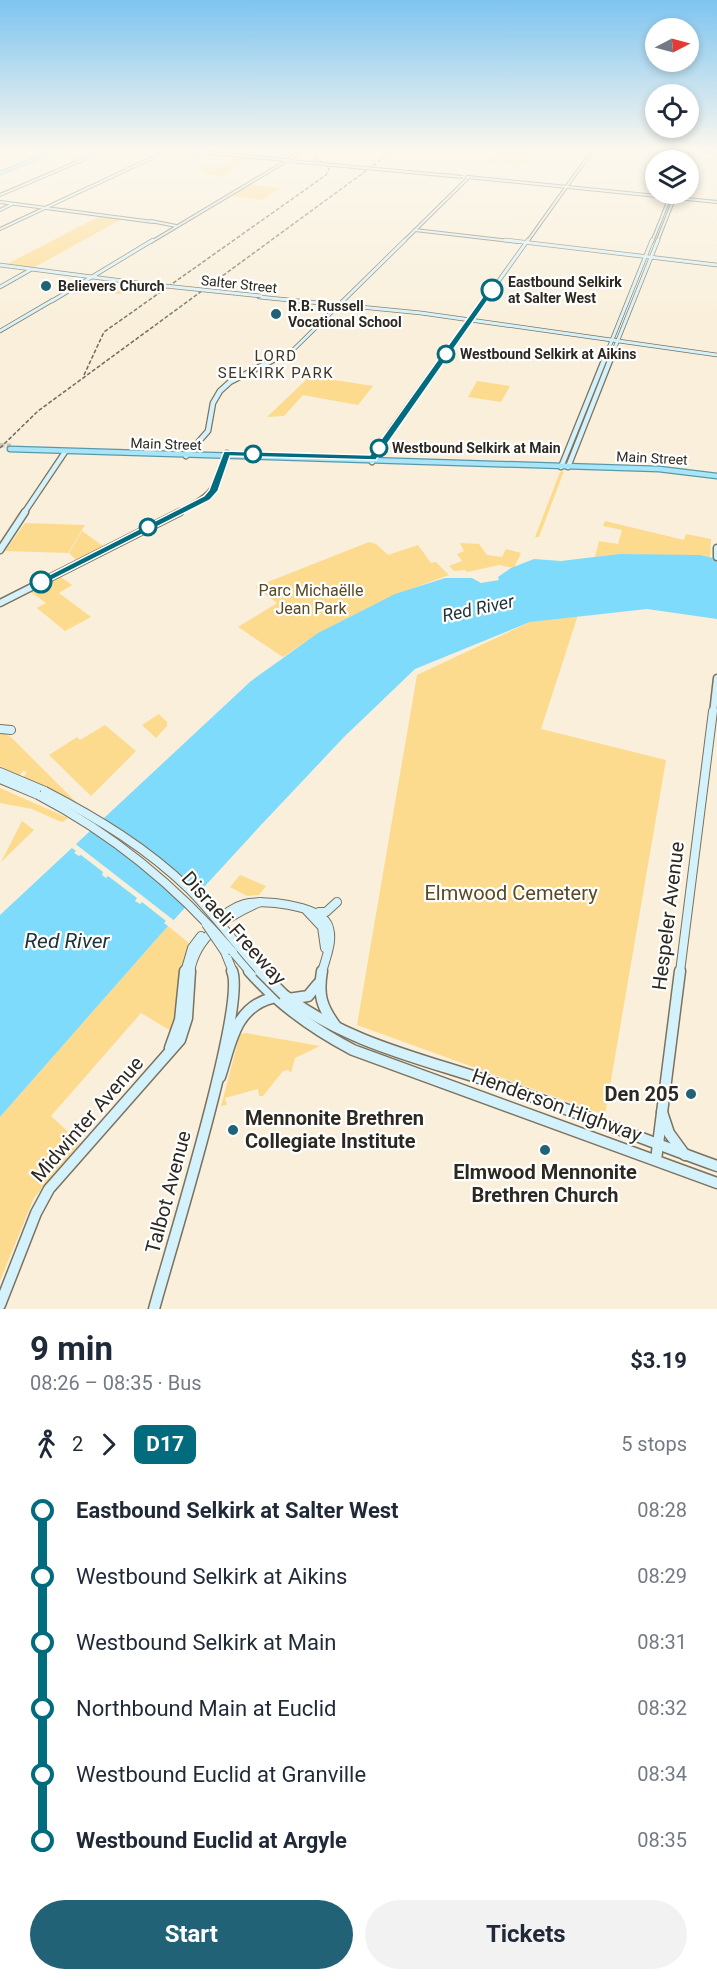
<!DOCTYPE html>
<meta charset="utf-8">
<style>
:root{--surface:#fff;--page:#f2f2f3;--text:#1f2937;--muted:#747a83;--accent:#216276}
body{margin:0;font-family:Roboto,sans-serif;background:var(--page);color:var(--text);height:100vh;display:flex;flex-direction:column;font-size:22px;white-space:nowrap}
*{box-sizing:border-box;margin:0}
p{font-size:20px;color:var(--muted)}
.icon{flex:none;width:33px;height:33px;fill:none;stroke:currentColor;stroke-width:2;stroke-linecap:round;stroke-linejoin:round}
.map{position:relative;height:1309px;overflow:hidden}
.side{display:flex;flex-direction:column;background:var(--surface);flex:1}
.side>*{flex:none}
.badge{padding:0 12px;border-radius:9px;font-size:21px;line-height:39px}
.needle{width:39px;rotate:84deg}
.fabs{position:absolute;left:645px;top:18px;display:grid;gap:12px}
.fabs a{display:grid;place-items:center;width:54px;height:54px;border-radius:50%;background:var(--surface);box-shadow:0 3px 9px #0003;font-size:30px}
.map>.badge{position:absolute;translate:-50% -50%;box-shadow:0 0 0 3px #fff}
.legs{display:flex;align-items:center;gap:9px;height:66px;padding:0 30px;font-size:20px}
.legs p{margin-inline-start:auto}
.headline{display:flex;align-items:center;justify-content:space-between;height:102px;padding:0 30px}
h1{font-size:33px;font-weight:700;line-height:45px}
.action{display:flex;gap:12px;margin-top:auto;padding:12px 30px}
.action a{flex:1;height:69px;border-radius:36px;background:var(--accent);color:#fff;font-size:24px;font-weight:700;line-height:69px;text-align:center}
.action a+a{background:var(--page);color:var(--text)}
ul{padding:0 30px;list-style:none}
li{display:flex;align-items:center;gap:21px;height:66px;font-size:22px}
li i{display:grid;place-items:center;width:9px;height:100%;margin:0 8px;background:currentColor}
li i::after{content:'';width:15px;height:15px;margin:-8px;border:4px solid;border-radius:50%;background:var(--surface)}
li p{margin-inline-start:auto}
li:first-child i{background:linear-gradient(#0000 50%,currentColor 0)}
li:last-child i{background:linear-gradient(currentColor 50%,#0000 0)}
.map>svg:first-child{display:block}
.green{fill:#fcdb8f}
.water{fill:#7fdbfb}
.pier{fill:#f9efda}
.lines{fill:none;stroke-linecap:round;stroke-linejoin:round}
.primary-tunnel{stroke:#d0c7b5;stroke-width:4.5;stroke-dasharray:4.5 2;stroke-linecap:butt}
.secondary-far5-casing{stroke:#7b725f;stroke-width:4}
.secondary-far4-casing{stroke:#7b725f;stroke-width:4.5}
.secondary-far3-casing{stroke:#7b725f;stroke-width:7}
.secondary-far2-casing{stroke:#7b725f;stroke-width:9}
.secondary-far1-casing{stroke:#7b725f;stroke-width:10}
.secondary-casing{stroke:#7b725f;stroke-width:13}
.primary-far1-casing{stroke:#5998aa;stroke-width:4.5}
.primary-casing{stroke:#5998aa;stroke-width:7}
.secondary-far5{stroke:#d4f2fc;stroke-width:2}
.secondary-far4{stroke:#d4f2fc;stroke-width:3}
.secondary-far3{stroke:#d4f2fc;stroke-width:4.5}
.secondary-far2{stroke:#d4f2fc;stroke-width:6}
.secondary-far1{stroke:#d4f2fc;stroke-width:8}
.secondary{stroke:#d4f2fc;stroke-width:10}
.primary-far1{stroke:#a9e5f8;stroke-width:3}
.primary{stroke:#a9e5f8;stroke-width:4.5}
.rail{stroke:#716b5f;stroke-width:1.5;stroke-dasharray:4 2;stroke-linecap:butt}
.secondary-bridge-far3-casing{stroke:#7b725f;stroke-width:4;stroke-linecap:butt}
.secondary-bridge-far2-casing{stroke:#7b725f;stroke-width:4.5;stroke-linecap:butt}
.secondary-bridge-far1-casing{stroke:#7b725f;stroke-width:10;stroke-linecap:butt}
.secondary-bridge-casing{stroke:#7b725f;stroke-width:13;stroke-linecap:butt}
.secondary-bridge-far3{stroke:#d4f2fc;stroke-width:2}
.secondary-bridge-far2{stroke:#d4f2fc;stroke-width:3}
.secondary-bridge-far1{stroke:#d4f2fc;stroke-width:8}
.secondary-bridge{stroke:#d4f2fc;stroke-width:10}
.line-1{fill:#026c7e;stroke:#fff;stroke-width:1.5}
.poi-dot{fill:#216276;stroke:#fff;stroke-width:2}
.stop-1-dot{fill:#fff;stroke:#026c7e;stroke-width:3}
.labels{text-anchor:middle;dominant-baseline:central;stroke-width:4.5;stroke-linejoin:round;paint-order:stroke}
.far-stop-label{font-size:14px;font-weight:bold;fill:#2d2921;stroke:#fff;text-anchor:start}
.far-street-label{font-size:14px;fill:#2d2921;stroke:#fff}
.far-poi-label{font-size:14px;font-weight:bold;fill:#2d2921;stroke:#fff;text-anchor:start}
.far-neighbourhood-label{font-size:15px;letter-spacing:1.5px;fill:#3e3625;stroke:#fff}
.park-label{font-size:16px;fill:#5a4922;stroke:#fff}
.water-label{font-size:18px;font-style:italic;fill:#1d333a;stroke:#fff}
.near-park-label{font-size:20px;fill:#5a4922;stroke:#fff}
.near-street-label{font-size:20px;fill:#2d2921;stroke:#fff}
.near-poi-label{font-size:20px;font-weight:bold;fill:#2d2921;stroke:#fff;text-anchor:end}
.near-water-label{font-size:21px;font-style:italic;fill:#1d333a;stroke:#fff}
</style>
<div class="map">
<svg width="717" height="1309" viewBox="0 0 717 1309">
<rect width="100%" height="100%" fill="#f9efda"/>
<g class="green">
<path d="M497,151H531L525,161L532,165L486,163Z"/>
<path d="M237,156L254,158L219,178L220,176L203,174L207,171L191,169L221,165Z"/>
<path d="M249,184L281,188L262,200L229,196Z"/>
<path d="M102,215L124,218L31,269L5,265Z"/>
<path d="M94,282L133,285L120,294L86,289L78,294L71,293Z"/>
<path d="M315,377L373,386L358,405L303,395L284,416L267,417L307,379Z"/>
<path d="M477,381L510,386L501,402L468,397Z"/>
<path d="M564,471L539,537H535L560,472Z"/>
<path d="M605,521L684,540L686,534L711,539L710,558L619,554L595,557L599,541L618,544L622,530L603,526Z"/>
<path d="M25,523L85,525L68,553L5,551Z"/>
<path d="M82,531L103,546L76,560L69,553Z"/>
<path d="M369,542L376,544L388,555L418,545L431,563L436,562L449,575C389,596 335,621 283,657L238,627L277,603L255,587Z"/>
<path d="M460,543L479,544L487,555L502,557L506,549L521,553L514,568L499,565L467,572L465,570L454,571L449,566L462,561L457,554L464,551Z"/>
<path d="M61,577L72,585L59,593L91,617L65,631L37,608L46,603L31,592Z"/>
<path d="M578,615L541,729L666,760L605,1115L357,1025L417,675L530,622Z"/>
<path d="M159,714L167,722V726L156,738L142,725Z"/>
<path d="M105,725L136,751L91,796L49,755L77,737L80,740Z"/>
<path d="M0,732L11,737L80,806L47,789L48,787L23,778L27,772L23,771L19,776L0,766Z"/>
<path d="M0,788L68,818L63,822L59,821L32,809L0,803Z"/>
<path d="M22,821L34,830L1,862Z"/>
<path d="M240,875L266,886L259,895L247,896L230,887Z"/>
<path d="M168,926L190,944C175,971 182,1002 171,1031L141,1013L51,1116L80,1143L34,1198L0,1281V1117Z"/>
<path d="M246,1033L320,1046L295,1058L291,1073L288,1070L283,1071L263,1096H259L258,1089L225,1098L227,1105L221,1106L239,1038L241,1034Z"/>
</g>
<path class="water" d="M619,554L700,555L717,559V619L647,609L530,622L415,669L344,737L261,825L160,935L0,1117V915L251,681L318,633L395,594L445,578H472L481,583L499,580L498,577L511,568L534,559L561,561Z"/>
<g class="pier">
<path d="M101,816L162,860L200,895L187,909L130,856L89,828Z"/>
<path d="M73,842L176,922L169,927L164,923L166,921L142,902L140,904L135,901L137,898L108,876L106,878L102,875L103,872L81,855L79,856L74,853L76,851L69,846Z"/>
</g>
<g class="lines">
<path class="primary-tunnel" d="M0,445L13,446"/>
<defs>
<g id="secondary-far5">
<path d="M188,151L286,160"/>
<path d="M688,162L693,151"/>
<path d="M467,177L717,202"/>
<path d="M0,195L103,151"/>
<path d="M0,202L153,222"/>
<path d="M0,210L12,204"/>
<path d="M151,221L176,226"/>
<path d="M0,229L167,151"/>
<path d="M415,230L518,242"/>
<path d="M151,242L303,151"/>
<path d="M403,242L469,177"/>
<path d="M527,242L592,151"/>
<path d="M652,242L671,194"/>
<path d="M657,242L676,194"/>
</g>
<g id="secondary-far4">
<path d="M505,240L717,265"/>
<path d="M0,265L146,284"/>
<path d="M0,287L30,270"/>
<path d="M259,297L421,313L717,355"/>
<path d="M52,301L153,240"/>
<path d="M0,331L53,300"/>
<path d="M274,360L292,351L405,240"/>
<path d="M442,360L528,240"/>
<path d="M604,360L652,240"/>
<path d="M610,360L658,240"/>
</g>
<g id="secondary-far3">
<path d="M186,456L208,431L213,403L220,391L230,382L277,358"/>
<path d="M372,462L391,430L443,358"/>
<path d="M561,467L605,358"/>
<path d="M568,467L611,358"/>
<path d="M24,513L65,452"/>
<path d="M177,513C215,494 213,493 227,453"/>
</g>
<g id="secondary-far2">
<path d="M717,548V557"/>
<path d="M0,550L25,512"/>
<path d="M0,603L180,512"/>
<path d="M713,713L717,678"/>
</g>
<g id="secondary-far1">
<path d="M0,729L11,730"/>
<path d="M0,772L45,791"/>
<path d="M0,779L38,795"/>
<path d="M307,911L322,927L325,948"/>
<path d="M319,912H326L337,902"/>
<path d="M217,921C225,914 233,907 244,904C262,899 316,905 327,923C335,938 326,957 322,972"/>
<path d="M225,952L233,972"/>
<path d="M233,952L250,972"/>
<path d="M185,972L192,948L201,936"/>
<path d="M190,972C196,935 228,916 260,902"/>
<path d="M680,972L713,711"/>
</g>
<g id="secondary">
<path d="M249,971C279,1005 313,1029 353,1050L717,1183"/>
<path d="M322,971C318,994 321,1006 335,1025"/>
<path d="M284,995C347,1043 420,1058 494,1083C569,1109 642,1139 717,1166"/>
<path d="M288,999L308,996L318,984"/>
<path d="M170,1048L180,1020L185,971"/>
<path d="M220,1077C231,1044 234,1008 272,998"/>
<path d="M662,1112L669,1133L685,1155"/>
<path d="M656,1160L680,971"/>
<path d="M0,1305L36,1213L49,1189L180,1040L187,1018L190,971"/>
<path d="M154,1309C168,1257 247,1006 232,971"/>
</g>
<path id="primary-far1" d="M0,173L57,151"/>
<path id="primary" d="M10,449L659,469L717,476"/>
</defs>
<use href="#secondary-far5" class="secondary-far5-casing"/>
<use href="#secondary-far4" class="secondary-far4-casing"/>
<use href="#secondary-far3" class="secondary-far3-casing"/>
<use href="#secondary-far2" class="secondary-far2-casing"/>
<use href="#secondary-far1" class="secondary-far1-casing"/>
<use href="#secondary" class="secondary-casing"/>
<use href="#primary-far1" class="primary-far1-casing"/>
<use href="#primary" class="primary-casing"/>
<use href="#secondary-far5" class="secondary-far5"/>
<use href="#secondary-far4" class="secondary-far4"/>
<use href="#secondary-far3" class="secondary-far3"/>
<use href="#secondary-far2" class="secondary-far2"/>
<use href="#secondary-far1" class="secondary-far1"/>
<use href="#secondary" class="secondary"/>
<use href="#primary-far1" class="primary-far1"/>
<use href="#primary" class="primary"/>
<g class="rail">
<path d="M702,151L717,153"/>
<path d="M84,375L104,332L326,175L329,169L327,166L307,151"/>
<path d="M0,448L38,411L393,151"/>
</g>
<defs>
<path id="secondary-bridge-far3" d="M290,161L463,177"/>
<path id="secondary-bridge-far2" d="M146,284L261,296"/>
<g id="secondary-bridge-far1">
<path d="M45,791C97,818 147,848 189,889C215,915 236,945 261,972"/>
<path d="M38,795C115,835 177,887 233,952"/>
<path d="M206,924L225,952"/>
</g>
<path id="secondary-bridge" d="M260,971L284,995"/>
</defs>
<use href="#secondary-bridge-far3" class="secondary-bridge-far3-casing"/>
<use href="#secondary-bridge-far2" class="secondary-bridge-far2-casing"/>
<use href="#secondary-bridge-far1" class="secondary-bridge-far1-casing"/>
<use href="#secondary-bridge" class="secondary-bridge-casing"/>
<use href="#secondary-bridge-far3" class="secondary-bridge-far3"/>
<use href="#secondary-bridge-far2" class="secondary-bridge-far2"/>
<use href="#secondary-bridge-far1" class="secondary-bridge-far1"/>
<use href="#secondary-bridge" class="secondary-bridge"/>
</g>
<linearGradient id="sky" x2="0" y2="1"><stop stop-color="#7ec4f0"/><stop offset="0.45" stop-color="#fcf8ee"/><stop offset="1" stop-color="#fcf8ee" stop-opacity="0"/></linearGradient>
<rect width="717" height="334" fill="url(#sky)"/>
<path class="line-1" d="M489,288L495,290L376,460L230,456L218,491L210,500L44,584L35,582L204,496L209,490L224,451L370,455Z"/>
<g class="poi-dot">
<circle cx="46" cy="286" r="6"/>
<circle cx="276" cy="314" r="6"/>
<circle cx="691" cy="1094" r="6"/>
<circle cx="233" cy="1130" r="6"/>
<circle cx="545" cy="1150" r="6"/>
</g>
<g class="stop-1-dot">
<circle cx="492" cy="290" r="10"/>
<circle cx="446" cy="354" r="8"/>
<circle cx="379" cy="448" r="8"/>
<circle cx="253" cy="454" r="8"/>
<circle cx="148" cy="527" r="8"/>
<circle cx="41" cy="582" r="10"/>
</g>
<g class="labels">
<g class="far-stop-label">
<text x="508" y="282">Eastbound Selkirk<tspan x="508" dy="16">at Salter West</tspan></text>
<text x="460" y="354">Westbound Selkirk at Aikins</text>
<text x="392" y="448">Westbound Selkirk at Main</text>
</g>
<g class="far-street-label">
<text transform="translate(239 284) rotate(6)">Salter Street</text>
<text transform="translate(166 444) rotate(2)">Main Street</text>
<text transform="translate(652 458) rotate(3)">Main Street</text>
</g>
<g class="far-poi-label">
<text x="58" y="286">Believers Church</text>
<text x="288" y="306">R.B. Russell<tspan x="288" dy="16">Vocational School</tspan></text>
</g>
<g class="far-neighbourhood-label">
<text x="276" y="356">LORD<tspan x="276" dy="17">SELKIRK PARK</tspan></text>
</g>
<g class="park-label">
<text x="311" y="590">Parc Michaëlle<tspan x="311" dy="18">Jean Park</tspan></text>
</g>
<g class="water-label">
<text transform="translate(478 608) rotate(-12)">Red River</text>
</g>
<g class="near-park-label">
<text x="511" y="893">Elmwood Cemetery</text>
</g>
<g class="near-street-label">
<text transform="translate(668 916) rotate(-83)">Hespeler Avenue</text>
<text transform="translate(234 928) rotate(48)">Disraeli Freeway</text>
<text transform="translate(557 1105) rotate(20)">Henderson Highway</text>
<text transform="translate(87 1119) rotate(-49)">Midwinter Avenue</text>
<text transform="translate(168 1192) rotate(-75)">Talbot Avenue</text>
</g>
<g class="near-poi-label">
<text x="679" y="1094">Den 205</text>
<text x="245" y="1118" text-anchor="start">Mennonite Brethren<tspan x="245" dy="23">Collegiate Institute</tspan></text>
<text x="545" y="1172" text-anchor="middle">Elmwood Mennonite<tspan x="545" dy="23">Brethren Church</tspan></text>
</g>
<g class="near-water-label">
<text x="67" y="941">Red River</text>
</g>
</g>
</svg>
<div class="fabs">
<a><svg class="needle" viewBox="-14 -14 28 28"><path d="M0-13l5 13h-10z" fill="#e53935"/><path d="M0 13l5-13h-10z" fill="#747a83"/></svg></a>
<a><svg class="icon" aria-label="locate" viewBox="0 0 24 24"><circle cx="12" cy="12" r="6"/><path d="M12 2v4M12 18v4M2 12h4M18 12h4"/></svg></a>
<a><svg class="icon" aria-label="layers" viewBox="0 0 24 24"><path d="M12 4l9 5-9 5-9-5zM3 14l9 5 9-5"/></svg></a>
</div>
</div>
<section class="side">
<div class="headline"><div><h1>9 min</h1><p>08:26 – 08:35 · Bus</p></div><b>$3.19</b></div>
<div class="legs"><svg class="icon" aria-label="walk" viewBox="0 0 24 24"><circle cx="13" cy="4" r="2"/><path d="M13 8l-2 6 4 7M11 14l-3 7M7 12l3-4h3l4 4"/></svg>2<svg class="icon" aria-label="forward" viewBox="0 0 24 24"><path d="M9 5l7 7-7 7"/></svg><b class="badge" style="background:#026c7e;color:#fff">D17</b><p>5 stops</p></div>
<ul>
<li><i style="color:#026c7e"></i><b>Eastbound Selkirk at Salter West</b><p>08:28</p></li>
<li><i style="color:#026c7e"></i><span>Westbound Selkirk at Aikins</span><p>08:29</p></li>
<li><i style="color:#026c7e"></i><span>Westbound Selkirk at Main</span><p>08:31</p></li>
<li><i style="color:#026c7e"></i><span>Northbound Main at Euclid</span><p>08:32</p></li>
<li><i style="color:#026c7e"></i><span>Westbound Euclid at Granville</span><p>08:34</p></li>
<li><i style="color:#026c7e"></i><b>Westbound Euclid at Argyle</b><p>08:35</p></li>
</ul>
<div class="action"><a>Start</a><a>Tickets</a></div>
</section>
